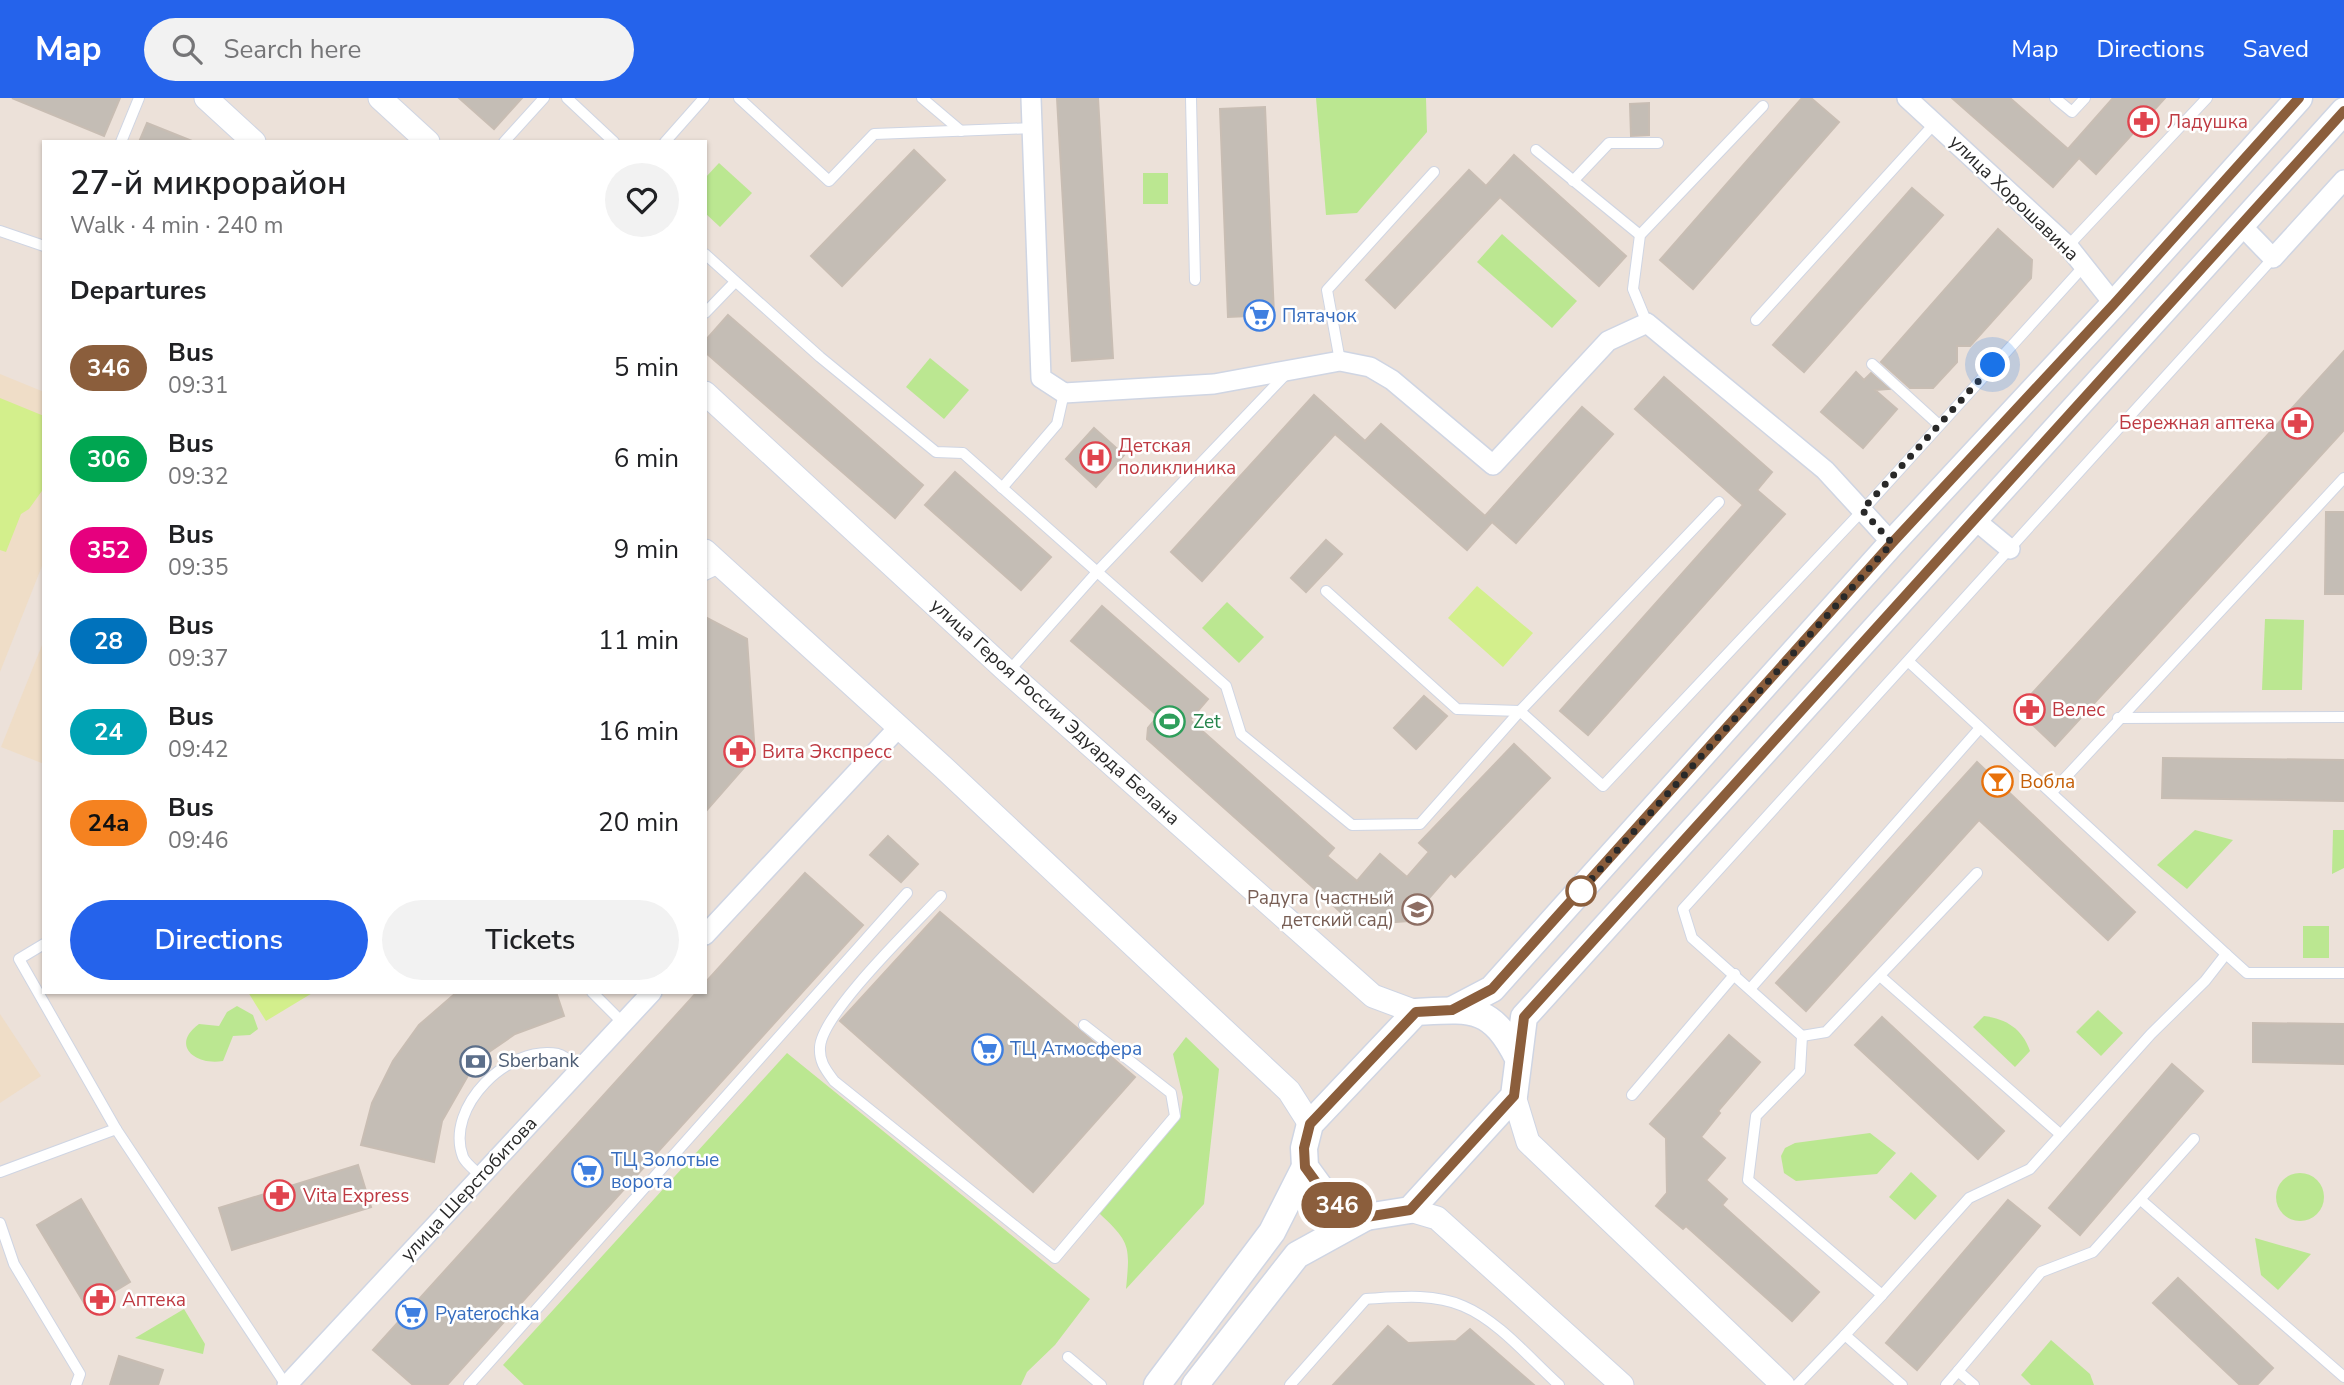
<!DOCTYPE html>
<meta charset="utf-8">
<style>
:root{--surface:#fff;--page:#f2f2f2;--text:#202124;--muted:#757577;--accent:#2563eb}
body{margin:0;font-family:"Nunito Sans",sans-serif;background:var(--page);color:var(--text);height:100vh;display:flex;flex-direction:column;font-size:26px;white-space:nowrap}
*{box-sizing:border-box;margin:0}
p{font-size:23px;color:var(--muted)}
.icon{flex:none;width:38px;height:38px;fill:none;stroke:currentColor;stroke-width:2;stroke-linecap:round;stroke-linejoin:round}
.map{position:relative;flex:1;overflow:hidden}
.drawer{position:absolute;left:42px;top:42px;width:665px;height:854px;display:flex;flex-direction:column;background:var(--surface);border-radius:0px;box-shadow:0 2px 5px #0004}
.drawer>*{flex:none}
.badge{padding:0 14px;border-radius:23px;font-size:24px;line-height:46px}
.you{position:absolute;width:35px;height:35px;margin:-18px;border:5px solid #fff;border-radius:50%;background:#1a73e8;box-shadow:0 0 0 10px #1a73e833}
.map>.badge{position:absolute;translate:-50% -50%;box-shadow:0 0 0 4px #fff}
h2{padding:0 28px;font-size:26px;line-height:63px}
.round{display:grid;place-items:center;flex:none;width:74px;height:74px;border-radius:37px;background:var(--page)}
.headline{display:flex;align-items:center;justify-content:space-between;height:119px;padding:0 28px}
h1{font-size:33px;font-weight:600;line-height:52px}
.action{display:flex;gap:14px;margin-top:auto;padding:14px 28px}
.action a{flex:1;height:80px;border-radius:42px;background:var(--accent);color:#fff;font-size:28px;font-weight:600;line-height:80px;text-align:center}
.action a+a{background:var(--page);color:var(--text)}
ul{padding:0;list-style:none}
li{display:flex;align-items:center;gap:21px;height:91px;padding:0 28px}
li div{flex:1}
li b{display:block;font-size:26px}
li em{font-style:normal}
li .badge{min-width:77px;font-weight:700;text-align:center}
header{display:flex;align-items:center;gap:42px;box-sizing:border-box;height:98px;padding:0 35px;background:var(--accent);color:#fff}
header strong{font-size:33px}
nav{display:flex;gap:38px;margin-inline-start:auto;font-size:24px}
.search{width:490px;height:63px;background:var(--page);display:flex;align-items:center;gap:18px;box-sizing:border-box;padding:0 24px;border-radius:38px;color:var(--muted);font-size:26px}
.map>svg:first-child{display:block}
.education{fill:#efddc7}
.green{fill:#bbe791}
.pitch{fill:#d3ef8c}
.building{fill:#c4bdb5;stroke:#c8bdb3;stroke-width:2}
.lines{fill:none;stroke-linecap:round;stroke-linejoin:round}
.service-casing{stroke:#cfd5e3;stroke-width:12}
.minor-casing{stroke:#cfd5e3;stroke-width:22}
.tertiary-casing{stroke:#cfd5e3;stroke-width:25}
.secondary-casing{stroke:#cfd5e3;stroke-width:29}
.service{stroke:#fff;stroke-width:10}
.minor{stroke:#fff;stroke-width:19}
.tertiary{stroke:#fff;stroke-width:23}
.secondary{stroke:#fff;stroke-width:26}
.line-casing{stroke:#fff;stroke-width:16}
.line{stroke:#8b5e3c;stroke-width:10}
.walk{stroke:#292929;stroke-width:7;stroke-dasharray:0 12.6}
.stop-dot{fill:#fff;stroke:#8b5e3c;stroke-width:3.5}
.labels{text-anchor:middle;dominant-baseline:central;stroke-width:5;stroke-linejoin:round;paint-order:stroke}
.health-label{font-size:19px;fill:#be3a42;stroke:#fff;text-anchor:start}
.street-label{font-size:19px;fill:#292929;stroke:#fff}
.shop-label{font-size:19px;fill:#366cbe;stroke:#fff;text-anchor:start}
.leisure-label{font-size:19px;fill:#27864d;stroke:#fff;text-anchor:start}
.food-label{font-size:19px;fill:#c56008;stroke:#fff;text-anchor:start}
.education-label{font-size:19px;fill:#785e54;stroke:#fff;text-anchor:end}
.service-label{font-size:19px;fill:#4e5e75;stroke:#fff;text-anchor:start}
</style>
<header>
<strong>Map</strong>
<div class="search"><svg class="icon" aria-label="search" viewBox="0 0 24 24"><circle cx="10" cy="10" r="6"/><path d="M15 15l6 6"/></svg>Search here</div>
<nav><a>Map</a><a>Directions</a><a>Saved</a></nav>
</header>
<div class="map">
<svg width="2344" height="1287" viewBox="0 0 2344 1287">
<rect width="100%" height="100%" fill="#ece1d9"/>
<g class="education">
<path d="M0,276L44,294V463L0,574Z"/>
<path d="M44,542V666L1,649Z"/>
<path d="M0,916L41,978L0,1005Z"/>
</g>
<g class="green">
<path d="M1316,0H1426L1427,34L1357,115L1326,117Z"/>
<path d="M719,65L752,95L720,129L705,115V80Z"/>
<rect x="1143" y="75" width="25" height="31"/>
<path d="M1502,136L1577,203L1552,230L1477,164Z"/>
<path d="M930,260L969,292L944,321L906,289Z"/>
<path d="M1227,504L1264,539L1239,565L1202,530Z"/>
<path d="M2265,521L2304,522L2302,592H2262Z"/>
<path d="M2195,732L2233,742L2187,791L2157,767Z"/>
<path d="M2333,732H2344V770L2332,776Z"/>
<rect x="2303" y="828" width="26" height="32"/>
<path d="M237,908L253,917L258,931L250,937L233,938L223,963C195,968 170,947 199,926L219,928L227,914Z"/>
<path d="M2098,912L2123,935L2101,958L2076,934Z"/>
<path d="M1984,918C2007,921 2022,931 2030,953L2015,969L1973,929Z"/>
<path d="M1186,939L1219,971L1204,1106L1126,1191C1130,1148 1131,1145 1099,1115L1180,1020L1183,999L1173,956Z"/>
<path d="M787,955L1090,1201L1055,1247L1027,1274L1021,1287H524L503,1267Z"/>
<path d="M1870,1035L1896,1055L1877,1076L1796,1083L1784,1075L1781,1058L1785,1050L1795,1045Z"/>
<path d="M1911,1074L1937,1098L1915,1122L1889,1099Z"/>
<circle cx="2300" cy="1099" r="24"/>
<path d="M2255,1140L2311,1156L2278,1192L2261,1177Z"/>
<path d="M184,1211L205,1246L203,1256L135,1240Z"/>
<path d="M2051,1242L2090,1276L2094,1287H2031L2021,1277Z"/>
</g>
<g class="pitch">
<path d="M0,300L44,318V390L29,411L21,416L6,454L0,452Z"/>
<path d="M1477,488L1533,535L1503,569L1448,520Z"/>
<path d="M248,894H314L266,923Z"/>
</g>
<g class="building">
<path d="M12,0H120L104,38Z"/>
<path d="M459,0H522L494,31Z"/>
<path d="M1057,0H1098L1113,260L1072,263Z"/>
<path d="M1802,0H1811L1839,24L1693,191L1660,162Z"/>
<path d="M1952,0H2010L2068,51L2113,0H2165L2096,76L2079,60L2053,89Z"/>
<path d="M1649,5V37L1631,38L1630,6Z"/>
<path d="M1265,9L1274,217L1228,219L1220,11Z"/>
<path d="M147,25L192,43V44H139Z"/>
<path d="M914,52L945,82L842,188L811,158Z"/>
<path d="M1514,57L1626,158L1599,188L1500,99L1395,210L1366,182L1469,72L1486,88Z"/>
<path d="M1912,90L1943,117L1804,274L1773,247Z"/>
<path d="M1998,131L2032,162L2031,180L1970,248H1957V264L1933,290H1910L1881,264Z"/>
<path d="M728,217L923,387L895,420L705,254V243Z"/>
<path d="M2344,253V332L2055,648L2017,612Z"/>
<path d="M1856,274L1864,282L1871,275L1889,291L1875,292L1897,311L1863,350L1821,314Z"/>
<path d="M1664,279L1772,374L1757,392L1785,416L1588,637L1560,613L1743,407L1635,311Z"/>
<path d="M1314,297L1365,343L1381,326L1485,418L1582,309L1613,336L1516,445L1492,424L1467,452L1335,336L1202,483L1171,454Z"/>
<path d="M1094,330L1124,357L1096,389L1066,361Z"/>
<path d="M955,374L1051,459L1021,492L925,407Z"/>
<path d="M2326,414H2344V496H2325Z"/>
<path d="M1326,442L1342,456L1306,494L1291,480Z"/>
<path d="M1102,508L1208,601L1190,622L1334,750L1327,758L1357,783L1380,756L1407,779L1429,754L1419,745L1514,646L1550,680L1455,779L1451,775L1409,823L1355,827L1147,641L1148,630L1158,618L1071,543Z"/>
<path d="M705,519L747,541L755,657L705,714Z"/>
<path d="M1424,598L1447,618L1416,651L1394,630Z"/>
<path d="M2163,660L2344,662V703L2162,700Z"/>
<path d="M1977,664L2135,814L2108,842L1979,722L1806,913L1776,885Z"/>
<path d="M888,738L918,766L901,784L870,757Z"/>
<path d="M805,775L863,827L447,1287H413L373,1252L697,894H705V885Z"/>
<path d="M940,814L1135,979L1033,1094L840,923Z"/>
<path d="M457,894H556L564,918L515,936L489,954L470,974L442,1023L434,1064L361,1047L372,1005L393,963L419,927Z"/>
<path d="M1882,919L2004,1033L1978,1061L1855,947Z"/>
<path d="M2253,925L2344,926V966L2253,964Z"/>
<path d="M1729,937L1760,964L1718,1013L1720,1015L1701,1039L1725,1060L1706,1082L1727,1101L1722,1107L1819,1194L1792,1223L1686,1128L1683,1131L1656,1108L1667,1095L1666,1040L1650,1026Z"/>
<path d="M2172,966L2203,993L2080,1137L2049,1110Z"/>
<path d="M358,1067L371,1109L232,1152L219,1110Z"/>
<path d="M81,1101L130,1184L87,1210L37,1127Z"/>
<path d="M2008,1102L2040,1128L1917,1272L1886,1245Z"/>
<path d="M2178,1180L2273,1270L2257,1287H2240L2153,1205Z"/>
<path d="M1388,1228L1408,1245L1456,1243L1470,1231L1534,1287H1333Z"/>
<path d="M119,1258L163,1272L158,1287H110Z"/>
</g>
<g class="lines">
<defs>
<g id="service">
<path d="M567,0L614,44"/>
<path d="M739,0L829,83L874,36L1033,30"/>
<path d="M922,0L961,33"/>
<path d="M1191,0L1195,182"/>
<path d="M2055,0L2072,14L2085,0"/>
<path d="M121,44L139,0"/>
<path d="M504,44L544,0"/>
<path d="M665,44L704,0"/>
<path d="M1536,52L1640,137"/>
<path d="M1573,83L1609,45H1658"/>
<path d="M0,133L44,148"/>
<path d="M2068,148L2207,0"/>
<path d="M705,156L820,259L936,354L963,355L1226,588L1241,636L1352,727L1420,726L1520,613L1603,688L1862,413L2084,168"/>
<path d="M705,215L735,184"/>
<path d="M1756,222L1935,25"/>
<path d="M1647,225L1633,191L1640,137L1763,8"/>
<path d="M1340,263L1327,192L1434,74"/>
<path d="M1872,266L1939,327"/>
<path d="M1002,390L1057,326L1064,295"/>
<path d="M705,477L722,469"/>
<path d="M1326,493L1457,611L1520,613L1719,404"/>
<path d="M1908,563L2226,856L2205,883L2151,936L2030,1071L1969,1100L1882,1197L1748,1082L1756,1018L1800,973L1802,938L1692,840L1683,811L2273,160"/>
<path d="M1008,574L1097,474L1288,274"/>
<path d="M2118,620L2344,619"/>
<path d="M2052,694L2344,380"/>
<path d="M941,798C914,827 822,915 820,949C819,964 826,972 834,983L1055,1160L1175,1018L1171,995L1084,927"/>
<path d="M44,846L19,861L116,1031"/>
<path d="M2226,856L2247,875H2344"/>
<path d="M1880,878L2060,1036"/>
<path d="M1750,891L1980,630"/>
<path d="M592,894L623,925"/>
<path d="M1802,938L1826,934L1977,775"/>
<path d="M1632,997L1735,876"/>
<path d="M0,1074L116,1031L286,1287"/>
<path d="M481,1078C475,1072 466,1066 463,1059C444,1009 509,946 558,956C566,958 574,966 580,971"/>
<path d="M2141,1102L2344,1279"/>
<path d="M0,1125L14,1166L80,1276L76,1287"/>
<path d="M1882,1197L1845,1237L1902,1287"/>
<path d="M1068,1259L1101,1287"/>
<path d="M1958,1273L2041,1174L2093,1154L2194,1041"/>
<path d="M469,1287L907,795"/>
<path d="M1290,1287L1366,1201C1398,1199 1433,1195 1463,1208C1499,1223 1530,1261 1559,1287"/>
<path d="M1797,1287L1845,1237"/>
<path d="M1946,1287L1958,1273L1974,1287"/>
</g>
<g id="minor">
<path d="M1031,0L1041,280L1064,295L1214,286L1340,263L1370,269L1392,282L1493,367L1608,243L1647,225L1825,372L1892,445"/>
<path d="M1907,0L2068,148L2114,206"/>
<path d="M2240,126L2273,160L2344,82"/>
<path d="M1975,422L2010,451"/>
<path d="M705,837L899,629"/>
<path d="M287,1287L652,894"/>
</g>
<g id="tertiary">
<path d="M206,0L254,44"/>
<path d="M380,0L428,44"/>
<path d="M705,295L1008,574L1373,898L1416,914"/>
<path d="M705,453L944,670L1289,993L1310,1026"/>
<path d="M1514,998L1528,1044L1783,1287"/>
<path d="M1410,1112L1437,1120L1622,1287"/>
</g>
<g id="secondary">
<path d="M1452,912L1492,891L1892,445L2114,206L2299,0"/>
<path d="M1518,960C1491,907 1472,911 1416,914L1310,1026L1304,1050L1305,1069L1329,1102L1366,1119L1410,1112L1514,998L1524,919L2344,13"/>
<path d="M1157,1287L1272,1134L1305,1069"/>
<path d="M1195,1287L1297,1157L1366,1119"/>
</g>
</defs>
<use href="#service" class="service-casing"/>
<use href="#minor" class="minor-casing"/>
<use href="#tertiary" class="tertiary-casing"/>
<use href="#secondary" class="secondary-casing"/>
<use href="#service" class="service"/>
<use href="#minor" class="minor"/>
<use href="#tertiary" class="tertiary"/>
<use href="#secondary" class="secondary"/>
</g>
<g class="lines">
<defs>
<path id="line" d="M2299,0L2114,206L1892,445L1492,891L1452,912L1416,914L1310,1026L1304,1050L1305,1069L1329,1102L1366,1119L1410,1112L1514,998L1524,919L2344,13"/>
</defs>
<use href="#line" class="line-casing"/>
<use href="#line" class="line"/>
<path class="walk" d="M1581,793L1578,796L1892,445L1862,412L1993,267"/>
</g>
<defs>
<symbol id="pharmacy-ring" viewBox="-11 -11 22 22"><circle r="9.5" fill="#fff" stroke="#e0444e" stroke-width="1.5"/><path d="M-2-6h4v4h4v4h-4v4h-4v-4h-4v-4h4Z" fill="#e0444e"/></symbol>
<symbol id="supermarket-ring" viewBox="-11 -11 22 22"><circle r="9.5" fill="#fff" stroke="#3f7fe0" stroke-width="1.5"/><path d="M-6-5.5h2.5l.6 2H6L4.5 2H-2.5L-4.4-4H-6ZM-1.5 3.2a1.3 1.3 0 1 0 .1 0ZM3 3.2a1.3 1.3 0 1 0 .1 0Z" fill="#3f7fe0"/></symbol>
<symbol id="hospital-ring" viewBox="-11 -11 22 22"><circle r="9.5" fill="#fff" stroke="#e0444e" stroke-width="1.5"/><path d="M-5-5h3v3.5h4V-5h3V5h-3V1.5h-4V5h-3Z" fill="#e0444e"/></symbol>
<symbol id="stadium-ring" viewBox="-11 -11 22 22"><circle r="9.5" fill="#fff" stroke="#2e9e5b" stroke-width="1.5"/><path d="M0-5a6.5 5 0 1 0 0 10a6.5 5 0 1 0 0-10ZM-3.5-1.8h7v3.6h-7Z" fill="#2e9e5b"/></symbol>
<symbol id="bar-ring" viewBox="-11 -11 22 22"><circle r="9.5" fill="#fff" stroke="#e8710a" stroke-width="1.5"/><path d="M-6-5H6L.8 .8V4.5H3.5V6h-7V4.5H-.8V.8Z" fill="#e8710a"/></symbol>
<symbol id="school-ring" viewBox="-11 -11 22 22"><circle r="9.5" fill="#fff" stroke="#8d6e63" stroke-width="1.5"/><path d="M0-5L7-2L0 1L-7-2ZM-4 1L0 2.5L4 1V4Q0 6-4 4Z" fill="#8d6e63"/></symbol>
<symbol id="bank-ring" viewBox="-11 -11 22 22"><circle r="9.5" fill="#fff" stroke="#5c6f8a" stroke-width="1.5"/><path d="M-6-4H6V4H-6ZM0-2.3a2.3 2.3 0 1 0 0 4.6a2.3 2.3 0 1 0 0-4.6Z" fill="#5c6f8a"/></symbol>
</defs>
<g fill-rule="evenodd">
<use href="#pharmacy-ring" x="2126" y="6" width="35" height="35"/>
<use href="#supermarket-ring" x="1242" y="200" width="35" height="35"/>
<use href="#pharmacy-ring" x="2280" y="308" width="35" height="35"/>
<use href="#hospital-ring" x="1078" y="342" width="35" height="35"/>
<use href="#pharmacy-ring" x="2012" y="594" width="35" height="35"/>
<use href="#stadium-ring" x="1152" y="606" width="35" height="35"/>
<use href="#pharmacy-ring" x="722" y="636" width="35" height="35"/>
<use href="#bar-ring" x="1980" y="666" width="35" height="35"/>
<use href="#school-ring" x="1400" y="794" width="35" height="35"/>
<use href="#supermarket-ring" x="970" y="934" width="35" height="35"/>
<use href="#bank-ring" x="458" y="946" width="35" height="35"/>
<use href="#supermarket-ring" x="570" y="1056" width="35" height="35"/>
<use href="#pharmacy-ring" x="262" y="1080" width="35" height="35"/>
<use href="#pharmacy-ring" x="82" y="1184" width="35" height="35"/>
<use href="#supermarket-ring" x="394" y="1198" width="35" height="35"/>
</g>
<circle class="stop-dot" cx="1581" cy="793" r="14"/>
<g class="labels">
<g class="health-label">
<text x="2167" y="24">Ладушка</text>
<text x="2275" y="325" text-anchor="end">Бережная аптека</text>
<text x="1118" y="348">Детская<tspan x="1118" dy="22">поликлиника</tspan></text>
<text x="2052" y="612">Велес</text>
<text x="762" y="654">Вита Экспресс</text>
<text x="303" y="1098">Vita Express</text>
<text x="122" y="1202">Аптека</text>
</g>
<g class="street-label">
<text transform="translate(2014 100) rotate(44)">улица Хорошавина</text>
<text transform="translate(1055 614) rotate(42)">улица Героя России Эдуарда Белана</text>
<text transform="translate(469 1091) rotate(-47)">улица Шерстобитова</text>
</g>
<g class="shop-label">
<text x="1282" y="218">Пятачок</text>
<text x="1010" y="951">ТЦ Атмосфера</text>
<text x="611" y="1062">ТЦ Золотые<tspan x="611" dy="22">ворота</tspan></text>
<text x="435" y="1216">Pyaterochka</text>
</g>
<g class="leisure-label">
<text x="1193" y="624">Zet</text>
</g>
<g class="food-label">
<text x="2020" y="684">Вобла</text>
</g>
<g class="education-label">
<text x="1394" y="800">Радуга (частный<tspan x="1394" dy="22">детский сад)</tspan></text>
</g>
<g class="service-label">
<text x="498" y="963">Sberbank</text>
</g>
</g>
</svg>
<div class="you" style="left:1993px;top:267px"></div>
<b class="badge" style="left:1337px;top:1107px;background:#8b5e3c;color:#fff">346</b>
<section class="drawer">
<div class="headline"><div><h1>27-й микрорайон</h1><p>Walk · 4 min · 240 m</p></div><a class="round"><svg class="icon" aria-label="heart" viewBox="0 0 24 24"><path d="M12 20l-8-8c-3-5 5-10 8-4 3-6 11-1 8 4z"/></svg></a></div>
<h2>Departures</h2>
<ul>
<li><span class="badge" style="background:#8b5e3c;color:#fff">346</span><div><b>Bus</b><p>09:31</p></div><em>5 min</em></li>
<li><span class="badge" style="background:#00a651;color:#fff">306</span><div><b>Bus</b><p>09:32</p></div><em>6 min</em></li>
<li><span class="badge" style="background:#e6007e;color:#fff">352</span><div><b>Bus</b><p>09:35</p></div><em>9 min</em></li>
<li><span class="badge" style="background:#0072bc;color:#fff">28</span><div><b>Bus</b><p>09:37</p></div><em>11 min</em></li>
<li><span class="badge" style="background:#00a3b4;color:#fff">24</span><div><b>Bus</b><p>09:42</p></div><em>16 min</em></li>
<li><span class="badge" style="background:#f58220;color:#111">24a</span><div><b>Bus</b><p>09:46</p></div><em>20 min</em></li>
</ul>
<div class="action"><a>Directions</a><a>Tickets</a></div>
</section>
</div>
